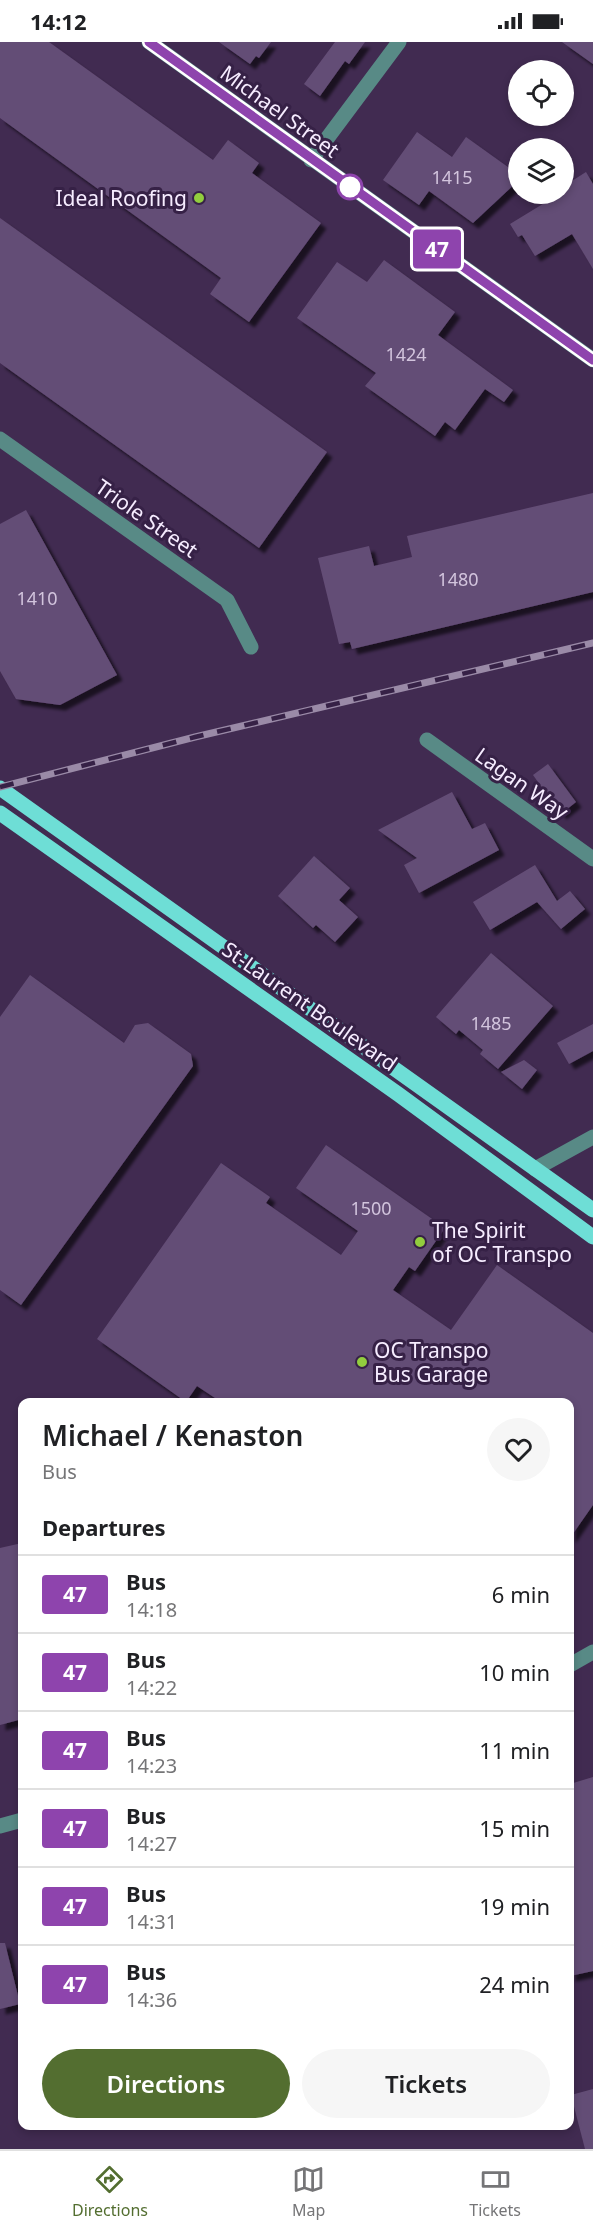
<!DOCTYPE html>
<style>
:root{--surface:#fff;--page:#f6f6f6;--text:#202124;--muted:#757577;--line:#e0e0e0;--accent:#536e30}
body{margin:0;font-family:"Noto Sans",sans-serif;background:var(--page);color:var(--text);height:100vh;display:flex;flex-direction:column;font-size:22px;white-space:nowrap}
*{box-sizing:border-box;margin:0}
p{font-size:20px;color:var(--muted)}
.icon{flex:none;width:33px;height:33px;fill:none;stroke:currentColor;stroke-width:2;stroke-linecap:round;stroke-linejoin:round}
.map{position:relative;flex:1;overflow:hidden}
.drawer{position:absolute;left:18px;top:1356px;width:556px;height:732px;display:flex;flex-direction:column;background:var(--surface);border-radius:12px;box-shadow:0 3px 9px #0003}
.drawer>*{flex:none}
.badge{padding:0 12px;border-radius:4px;font-size:21px;line-height:39px}
.controls{position:absolute;left:508px;top:18px;display:grid;gap:12px}
.controls a{display:grid;place-items:center;width:66px;height:66px;border-radius:50%;background:var(--surface);box-shadow:0 3px 9px #0003;font-size:30px}
.map>.badge{position:absolute;translate:-50% -50%;box-shadow:0 0 0 3px #fff}
h2{padding:0 24px;font-size:22px;line-height:54px}
.round{display:grid;place-items:center;flex:none;width:63px;height:63px;border-radius:32px;background:var(--page)}
.headline{display:flex;align-items:center;justify-content:space-between;height:102px;padding:0 24px}
h1{font-size:28px;font-weight:600;line-height:45px}
.cta{display:flex;gap:12px;margin-top:auto;padding:12px 24px}
.cta a{flex:1;height:69px;border-radius:36px;background:var(--accent);color:#fff;font-size:24px;font-weight:600;line-height:69px;text-align:center}
.cta a+a{background:var(--page);color:var(--text)}
ul{padding:0;list-style:none}
li{display:flex;align-items:center;gap:18px;height:78px;padding:0 24px;border-top:2px solid var(--line)}
li div{flex:1}
li b{display:block;font-size:22px}
li em{font-style:normal}
li .badge{min-width:66px;font-weight:700;text-align:center}
.status{display:flex;justify-content:space-between;align-items:center;height:42px;padding:0 30px;background:var(--surface);direction:ltr}
.status svg{height:16px;fill:currentColor}
.menu{display:flex;justify-content:space-around;align-items:center;height:84px;border-top:2px solid var(--line);background:var(--surface);font-size:16px;color:var(--muted)}
.menu a{display:grid;justify-items:center;gap:3px}
.menu .selected{color:var(--accent)}
.map>svg:first-child{display:block}
.building{fill:#644d76;filter:url(#shadow)}
.lines{fill:none;stroke-linecap:round;stroke-linejoin:round}
.minor{stroke:#588a86;stroke-width:15}
.major{stroke:#6eded6;stroke-width:15}
.rail-casing{stroke:#9a8aa7;stroke-width:7}
.rail{stroke:#362146;stroke-width:4.5;stroke-dasharray:14;stroke-linecap:butt}
.line-casing{stroke:#fff;stroke-width:14}
.line{stroke:#8e44ad;stroke-width:9}
.stop-dot{fill:#fff;stroke:#8e44ad;stroke-width:3}
.poi-dot{fill:#92cd3e;stroke:#362146;stroke-width:2}
.labels{text-anchor:middle;dominant-baseline:central;stroke-width:6;stroke-linejoin:round;paint-order:stroke}
.number-label{font-size:18px;fill:#d2c4dd}
.street-label{font-size:21px;fill:#f6ecff;stroke:#362146}
.poi-label{font-size:21px;fill:#f6ecff;stroke:#362146;text-anchor:start}
</style>
<div class="status"><b>14:12</b><svg viewBox="0 0 49 12"><path d="M0 12V9h3v3zM5 12V6h3v6zM10 12V3h3v9zM15 12V0h3v12zM26 1h20v11H26zM47 4h2v5h-2z"/></svg></div>
<div class="map">
<svg width="593" height="2107" viewBox="0 0 593 2107">
<defs>
<filter id="shadow"><feDropShadow dx="5.5" dy="5.5" stdDeviation="1.5" flood-color="#0009"/></filter>
</defs>
<rect width="100%" height="100%" fill="#412b51"/>
<g class="building">
<path d="M0,0H49L213,118L228,98L259,121L252,131L321,181L249,280L210,252L221,236L0,76Z"/>
<path d="M219,0H271L259,16L256,14L250,22Z"/>
<path d="M335,0H365L349,22L345,19L320,54L304,42Z"/>
<path d="M562,0H593V22Z"/>
<path d="M417,90L452,115L466,95L519,133V138L473,181L429,149L419,163L383,138Z"/>
<path d="M586,130L593,142V227L572,192L535,214L522,193L518,195L510,182L551,157L547,152H564V144Z"/>
<path d="M0,176L327,410L259,506L0,321Z"/>
<path d="M384,218L455,270L438,293L513,348L504,360L485,347L455,388L445,380L435,394L365,344L376,331L297,276L337,220L367,240Z"/>
<path d="M593,451V550L352,607L350,600L339,602L318,516L369,504L374,524L412,515L407,494Z"/>
<path d="M26,468L117,633L60,663L16,657L0,629V482Z"/>
<path d="M548,722L576,760L561,772L533,733Z"/>
<path d="M452,750L472,787L485,781L499,808L419,851L404,823L417,816L378,788Z"/>
<path d="M314,814L350,846L339,858L358,875L335,900L316,883L313,886L278,854Z"/>
<path d="M535,823L557,859L570,849L585,867L561,887L537,860L490,888L473,860Z"/>
<path d="M491,911L553,964L498,1027L480,1012L483,1008L459,988L456,992L436,975Z"/>
<path d="M30,933L124,1001L135,983L148,981L191,1012L193,1024L21,1263L0,1248V975Z"/>
<path d="M593,982V1009L569,1022L557,1001Z"/>
<path d="M524,1018L537,1028L522,1047L501,1030Z"/>
<path d="M326,1103L445,1186L415,1229L409,1225L393,1248L451,1288L497,1223L593,1291V1463L570,1496V1360H221L197,1344L186,1360L97,1297L221,1121L270,1155L266,1161L341,1213L358,1189L296,1146Z"/>
<path d="M22,1501V1677L0,1683V1506Z"/>
<path d="M593,1735V1929L570,1934V1742Z"/>
<path d="M0,1901H5L20,1962L0,1967Z"/>
<path d="M593,2047V2107H585L571,2053Z"/>
</g>
<g class="lines">
<g class="minor">
<path d="M149,0L593,318"/>
<path d="M311,118L399,0"/>
<path d="M0,397L227,558L251,605"/>
<path d="M427,698L593,817"/>
<path d="M535,1127L593,1095"/>
<path d="M570,1623L593,1610"/>
<path d="M0,1784L22,1778"/>
</g>
<g class="major">
<path d="M0,746L593,1168"/>
<path d="M0,771L398,1052L593,1195"/>
</g>
<defs>
<path id="rail" d="M0,745L195,695L593,601"/>
</defs>
<use href="#rail" class="rail-casing"/>
<use href="#rail" class="rail"/>
</g>
<g class="lines">
<defs>
<path id="line" d="M149,0L593,318"/>
</defs>
<use href="#line" class="line-casing"/>
<use href="#line" class="line"/>
</g>
<circle class="stop-dot" cx="350" cy="145" r="12"/>
<g class="poi-dot">
<circle cx="199" cy="156" r="6"/>
<circle cx="420" cy="1200" r="6"/>
<circle cx="362" cy="1320" r="6"/>
</g>
<g class="labels">
<g class="number-label">
<text x="452" y="135">1415</text>
<text x="406" y="312">1424</text>
<text x="458" y="537">1480</text>
<text x="37" y="556">1410</text>
<text x="491" y="981">1485</text>
<text x="371" y="1166">1500</text>
</g>
<g class="street-label">
<text transform="translate(280 69) rotate(36)">Michael Street</text>
<text transform="translate(147 476) rotate(35)">Triole Street</text>
<text transform="translate(522 741) rotate(35)">Lagan Way</text>
<text transform="translate(310 964) rotate(35)">St-Laurent Boulevard</text>
</g>
<g class="poi-label">
<text x="187" y="156" text-anchor="end">Ideal Roofing</text>
<text x="432" y="1188">The Spirit<tspan x="432" dy="24">of OC Transpo</tspan></text>
<text x="374" y="1308">OC Transpo<tspan x="374" dy="24">Bus Garage</tspan></text>
</g>
</g>
</svg>
<div class="controls">
<a><svg class="icon" aria-label="locate" viewBox="0 0 24 24"><circle cx="12" cy="12" r="6"/><path d="M12 2v4M12 18v4M2 12h4M18 12h4"/></svg></a>
<a><svg class="icon" aria-label="layers" viewBox="0 0 24 24"><path d="M12 4l9 5-9 5-9-5zM3 14l9 5 9-5"/></svg></a>
</div>
<b class="badge" style="left:437px;top:207px;background:#8e44ad;color:#fff">47</b>
<section class="drawer">
<div class="headline"><div><h1>Michael / Kenaston</h1><p>Bus</p></div><a class="round"><svg class="icon" aria-label="heart" viewBox="0 0 24 24"><path d="M12 20l-8-8c-3-5 5-10 8-4 3-6 11-1 8 4z"/></svg></a></div>
<h2>Departures</h2>
<ul>
<li><span class="badge" style="background:#8e44ad;color:#fff">47</span><div><b>Bus</b><p>14:18</p></div><em>6 min</em></li>
<li><span class="badge" style="background:#8e44ad;color:#fff">47</span><div><b>Bus</b><p>14:22</p></div><em>10 min</em></li>
<li><span class="badge" style="background:#8e44ad;color:#fff">47</span><div><b>Bus</b><p>14:23</p></div><em>11 min</em></li>
<li><span class="badge" style="background:#8e44ad;color:#fff">47</span><div><b>Bus</b><p>14:27</p></div><em>15 min</em></li>
<li><span class="badge" style="background:#8e44ad;color:#fff">47</span><div><b>Bus</b><p>14:31</p></div><em>19 min</em></li>
<li><span class="badge" style="background:#8e44ad;color:#fff">47</span><div><b>Bus</b><p>14:36</p></div><em>24 min</em></li>
</ul>
<div class="cta"><a>Directions</a><a>Tickets</a></div>
</section>
</div>
<nav class="menu">
<a class="selected"><svg class="icon" aria-label="directions" viewBox="0 0 24 24"><path d="M12 3l9 9-9 9-9-9zM9 14v-3h6M13 9l2 2-2 2"/></svg>Directions</a>
<a><svg class="icon" aria-label="map" viewBox="0 0 24 24"><path d="M3 6l6-2 6 2 6-2v14l-6 2-6-2-6 2zM9 4v14M15 6v14"/></svg>Map</a>
<a><svg class="icon" aria-label="tickets" viewBox="0 0 24 24"><path d="M3 7h18v10H3zM15 7v10"/></svg>Tickets</a>
</nav>
